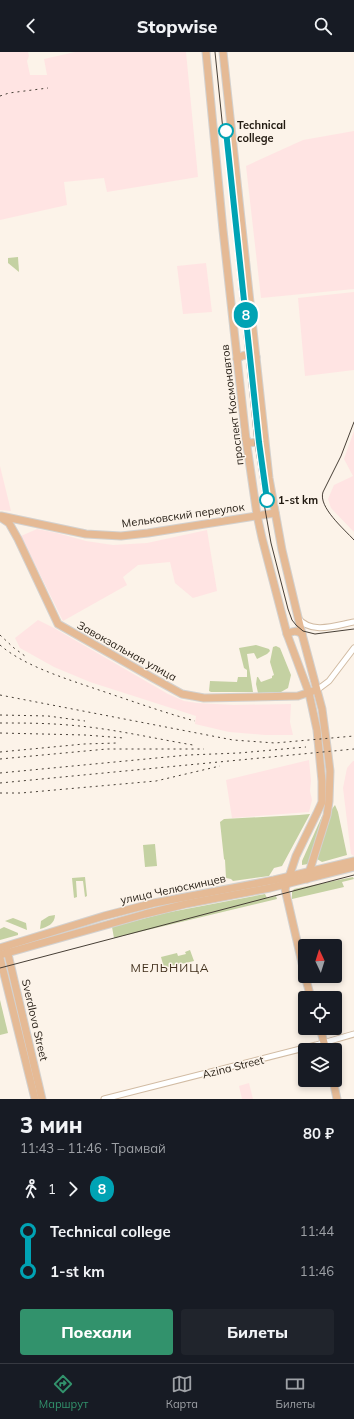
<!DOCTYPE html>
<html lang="ru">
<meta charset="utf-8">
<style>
:root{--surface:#171b24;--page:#20242c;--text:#f1f3f6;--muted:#9ea1a6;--line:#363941;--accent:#32926c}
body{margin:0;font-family:Mulish,sans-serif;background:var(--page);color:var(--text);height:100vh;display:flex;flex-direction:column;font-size:15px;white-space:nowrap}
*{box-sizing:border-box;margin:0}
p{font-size:13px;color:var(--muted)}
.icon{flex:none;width:22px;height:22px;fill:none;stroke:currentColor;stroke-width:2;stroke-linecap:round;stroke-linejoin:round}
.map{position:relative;height:1047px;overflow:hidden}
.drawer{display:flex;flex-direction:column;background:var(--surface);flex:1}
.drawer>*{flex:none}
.badge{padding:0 8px;border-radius:13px;font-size:14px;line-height:26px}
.needle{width:26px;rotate:356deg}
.tools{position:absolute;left:298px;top:887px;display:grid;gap:8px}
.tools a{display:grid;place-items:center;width:44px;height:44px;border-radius:4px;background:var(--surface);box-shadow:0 2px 6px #0003;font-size:20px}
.map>.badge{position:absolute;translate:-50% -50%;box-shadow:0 0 0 2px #fff}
.legs{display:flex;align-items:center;gap:6px;height:44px;padding:0 20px;font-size:13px}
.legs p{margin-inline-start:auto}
.head{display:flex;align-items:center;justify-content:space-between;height:68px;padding:0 20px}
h1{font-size:22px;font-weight:800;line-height:30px}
.action{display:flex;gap:8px;margin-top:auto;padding:8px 20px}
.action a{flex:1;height:46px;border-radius:4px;background:var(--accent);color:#fff;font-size:16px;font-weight:800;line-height:46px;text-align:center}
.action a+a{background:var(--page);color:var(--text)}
ul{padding:0 20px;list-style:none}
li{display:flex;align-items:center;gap:14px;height:40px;font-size:15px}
li i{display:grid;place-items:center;width:6px;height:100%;margin:0 5px;background:currentColor}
li i::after{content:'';width:10px;height:10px;margin:-5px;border:3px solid;border-radius:50%;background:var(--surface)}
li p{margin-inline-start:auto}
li:first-child i{background:linear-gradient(#0000 50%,currentColor 0)}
li:last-child i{background:linear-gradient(currentColor 50%,#0000 0)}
header{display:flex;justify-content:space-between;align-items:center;height:52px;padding:0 20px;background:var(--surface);font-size:18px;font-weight:800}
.tabs{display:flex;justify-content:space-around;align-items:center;height:56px;border-top:1px solid var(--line);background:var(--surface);font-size:11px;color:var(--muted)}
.tabs a{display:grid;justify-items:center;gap:2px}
.tabs .active{color:var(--accent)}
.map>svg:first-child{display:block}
.industrial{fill:#ffe4e3}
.green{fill:#c4d1a2}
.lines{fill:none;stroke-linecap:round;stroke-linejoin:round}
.minor-casing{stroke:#d1bba3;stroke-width:7}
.major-casing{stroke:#d3d1cf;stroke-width:9}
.minor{stroke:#fff;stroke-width:5}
.major{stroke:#e5ba95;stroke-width:7}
.tram{stroke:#473f36;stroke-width:1}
.rail{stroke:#473f36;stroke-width:1;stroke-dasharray:2 4;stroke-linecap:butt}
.line-1-casing{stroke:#fff;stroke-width:9}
.line-1{stroke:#00a3b4;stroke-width:6}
.stop-1-dot{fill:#fff;stroke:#00a3b4;stroke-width:2}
.labels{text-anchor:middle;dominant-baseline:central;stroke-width:3;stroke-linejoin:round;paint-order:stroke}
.stop-label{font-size:11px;font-weight:bold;fill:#211910;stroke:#fcf3e9;text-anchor:start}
.street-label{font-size:11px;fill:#211910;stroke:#fcf3e9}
.neighbourhood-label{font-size:12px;letter-spacing:1px;fill:#3f2e1a;stroke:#fcf3e9}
</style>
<header><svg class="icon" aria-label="back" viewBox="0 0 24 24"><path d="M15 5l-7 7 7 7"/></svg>Stopwise<svg class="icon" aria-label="search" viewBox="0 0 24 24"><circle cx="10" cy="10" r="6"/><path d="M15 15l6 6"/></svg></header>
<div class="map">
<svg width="354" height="1047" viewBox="0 0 354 1047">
<rect width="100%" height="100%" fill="#fcf3e9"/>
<g class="industrial">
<path d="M0,0H28L29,4L27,9L30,23H47L44,7L75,0H186L198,125L107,140L104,126L64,130L67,153L0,168Z"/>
<path d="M354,79V237L261,246L246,114L303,88Z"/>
<path d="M206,211L212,260L183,262L177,214Z"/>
<path d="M354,240V318L305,324L298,246Z"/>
<path d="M354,379V480L331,456L328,447L334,433L353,424L344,407Z"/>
<path d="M0,414L11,459L0,458Z"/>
<path d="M37,477L57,481L86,489L113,493L147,491L207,478L217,539L193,546L175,531L170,510L138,513L123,525L127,533L63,569L21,484Z"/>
<path d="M38,568L54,576L168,642L184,649L197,651L234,653L291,652L290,670L293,683H265L229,680L195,672L196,664L90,630L54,615L20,596L15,586Z"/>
<path d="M309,708L311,729L310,739L312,748L309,760L232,766L226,728Z"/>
<path d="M353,709H354V804L351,802L343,736L347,716Z"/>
<path d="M249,1031L253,1047H242L239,1034Z"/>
</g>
<g class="green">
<path d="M18,205L19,220L8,211V206Z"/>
<path d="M256,593L269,597L270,599L267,602L257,607L254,601L247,602L253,640H211L209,639L210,629L237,630L238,625H247V618L244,616L239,596Z"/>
<path d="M276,594L280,596L291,623L288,636L281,640L258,641L256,632L257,625H258L261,630L272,626V624L274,623L270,610L273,595Z"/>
<path d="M335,753L338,760L347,803L322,810L317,807V803L332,757Z"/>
<path d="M310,762L282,814L274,816L269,824L233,829L231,827L226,826L225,808L224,807L220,770L224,767L299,763Z"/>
<path d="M323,762L308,812L302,813V809Z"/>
<path d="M155,792L157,814L145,815L143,793Z"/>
<path d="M85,825L87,844L85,845L83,829H76L77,845L74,846L72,826Z"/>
<path d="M353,825L354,827L342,830L344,835L292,847V840L294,837Z"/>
<path d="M265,842L267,846L276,844L277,847L114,886L112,875L165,861Z"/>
<path d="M55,863C55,872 47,875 40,877L41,869L49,864Z"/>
<path d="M13,866L26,871L27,878L5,869Z"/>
<path d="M4,875L18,881V883L0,888V877Z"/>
<path d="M190,898L194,909L164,916L161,905L177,901L178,904L186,902L185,900Z"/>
<path d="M0,948L8,981L0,983Z"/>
</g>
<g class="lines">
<defs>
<g id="minor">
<path d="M298,566C311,583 337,573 354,570"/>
<path d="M317,638L329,629L354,596"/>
<path d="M104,1047L316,993L354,982"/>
</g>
<g id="major">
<path d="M206,0L223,178L246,387L257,463L262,486L287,582L309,641L317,678L322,729V750L317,761L296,804L285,837L305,924"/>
<path d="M223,0L269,426L282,498L302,582L322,657L328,702L330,719L329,749L327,763L307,827"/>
<path d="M237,307C243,302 249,302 256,305"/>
<path d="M246,387L249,391L259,390L264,384"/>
<path d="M1,464L86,482L121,484L148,481L275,461"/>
<path d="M0,465L9,471L18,487L58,572L153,626L182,642L204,646L298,644L313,639"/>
<path d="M287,582C293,579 296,578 302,582"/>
<path d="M0,896L104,864L154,851L274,828L354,809"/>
<path d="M7,898L42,1047"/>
<path d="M0,903L145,862L186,852L270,836L354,815"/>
<path d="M0,906L35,1047"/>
<path d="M305,924L311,946"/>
<path d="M320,976L326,998"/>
<path d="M333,1028L337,1047"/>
</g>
</defs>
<use href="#minor" class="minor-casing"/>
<use href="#major" class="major-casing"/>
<use href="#minor" class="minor"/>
<use href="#major" class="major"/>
<g class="tram">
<path d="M215,0L255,391L265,457L271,491L288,557L292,568L296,573L303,579L315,582L354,577"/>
<path d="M354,370L341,404L323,440C318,455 344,477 354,488"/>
<path d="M0,916L354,823"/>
</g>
<g class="rail">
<path d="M0,44L9,41L48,36"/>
<path d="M0,583L14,596L25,604"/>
<path d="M0,593C24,614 67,627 96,637C129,648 162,660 195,669"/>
<path d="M0,643L233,688L275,691L354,684"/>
<path d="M0,663L48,664L85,669"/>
<path d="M0,671C22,671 45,671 68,673C110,676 151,686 193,693"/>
<path d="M0,681L85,683L124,686"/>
<path d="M0,700L84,692L117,691"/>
<path d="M0,707L107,697H204"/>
<path d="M0,721L188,703L239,701L306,695"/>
<path d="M0,731L354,697"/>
<path d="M0,741H21L156,729L220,714"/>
</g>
</g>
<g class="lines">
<defs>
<path id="line-1" d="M226,79L259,390L267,448"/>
</defs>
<use href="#line-1" class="line-1-casing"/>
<use href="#line-1" class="line-1"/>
</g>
<g class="stop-1-dot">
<circle cx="226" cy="79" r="7"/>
<circle cx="267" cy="448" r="7"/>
</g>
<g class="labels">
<g class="stop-label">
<text x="237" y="73">Technical<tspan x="237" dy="13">college</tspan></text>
<text x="278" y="448">1-st km</text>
</g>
<g class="street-label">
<text transform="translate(232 353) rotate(-97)">проспект Космонавтов</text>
<text transform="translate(183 463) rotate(-8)">Мельковский переулок</text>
<text transform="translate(127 599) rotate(29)">Завокзальная улица</text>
<text transform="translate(173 837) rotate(-12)">улица Челюскинцев</text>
<text transform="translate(35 968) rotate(77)">Sverdlova Street</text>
<text transform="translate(233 1015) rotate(-14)">Azina Street</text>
</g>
<g class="neighbourhood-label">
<text x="170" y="915">МЕЛЬНИЦА</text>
</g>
</g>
</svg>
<div class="tools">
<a><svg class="needle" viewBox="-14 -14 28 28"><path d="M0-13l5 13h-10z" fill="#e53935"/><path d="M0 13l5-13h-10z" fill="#9ea1a6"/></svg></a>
<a><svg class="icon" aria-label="locate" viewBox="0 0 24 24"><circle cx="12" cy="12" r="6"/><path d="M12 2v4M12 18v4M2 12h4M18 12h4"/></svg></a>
<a><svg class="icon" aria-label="layers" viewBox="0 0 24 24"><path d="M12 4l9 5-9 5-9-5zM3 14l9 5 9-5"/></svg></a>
</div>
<b class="badge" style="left:246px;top:263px;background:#00a3b4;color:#fff">8</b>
</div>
<section class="drawer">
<div class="head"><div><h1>3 мин</h1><p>11:43 – 11:46 · Трамвай</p></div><b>80 ₽</b></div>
<div class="legs"><svg class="icon" aria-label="walk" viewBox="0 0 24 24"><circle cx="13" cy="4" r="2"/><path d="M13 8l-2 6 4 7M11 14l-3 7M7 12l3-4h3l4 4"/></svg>1<svg class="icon" aria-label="forward" viewBox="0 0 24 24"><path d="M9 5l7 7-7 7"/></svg><b class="badge" style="background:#00a3b4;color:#fff">8</b></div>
<ul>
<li><i style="color:#00a3b4"></i><b>Technical college</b><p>11:44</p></li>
<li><i style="color:#00a3b4"></i><b>1-st km</b><p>11:46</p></li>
</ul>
<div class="action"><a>Поехали</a><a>Билеты</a></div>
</section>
<nav class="tabs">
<a class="active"><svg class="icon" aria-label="directions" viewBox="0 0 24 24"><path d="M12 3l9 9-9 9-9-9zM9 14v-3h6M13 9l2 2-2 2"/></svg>Маршрут</a>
<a><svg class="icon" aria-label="map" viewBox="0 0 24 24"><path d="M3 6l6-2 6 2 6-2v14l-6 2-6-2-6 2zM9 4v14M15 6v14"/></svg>Карта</a>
<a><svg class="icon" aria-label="tickets" viewBox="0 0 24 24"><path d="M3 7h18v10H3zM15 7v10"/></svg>Билеты</a>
</nav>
